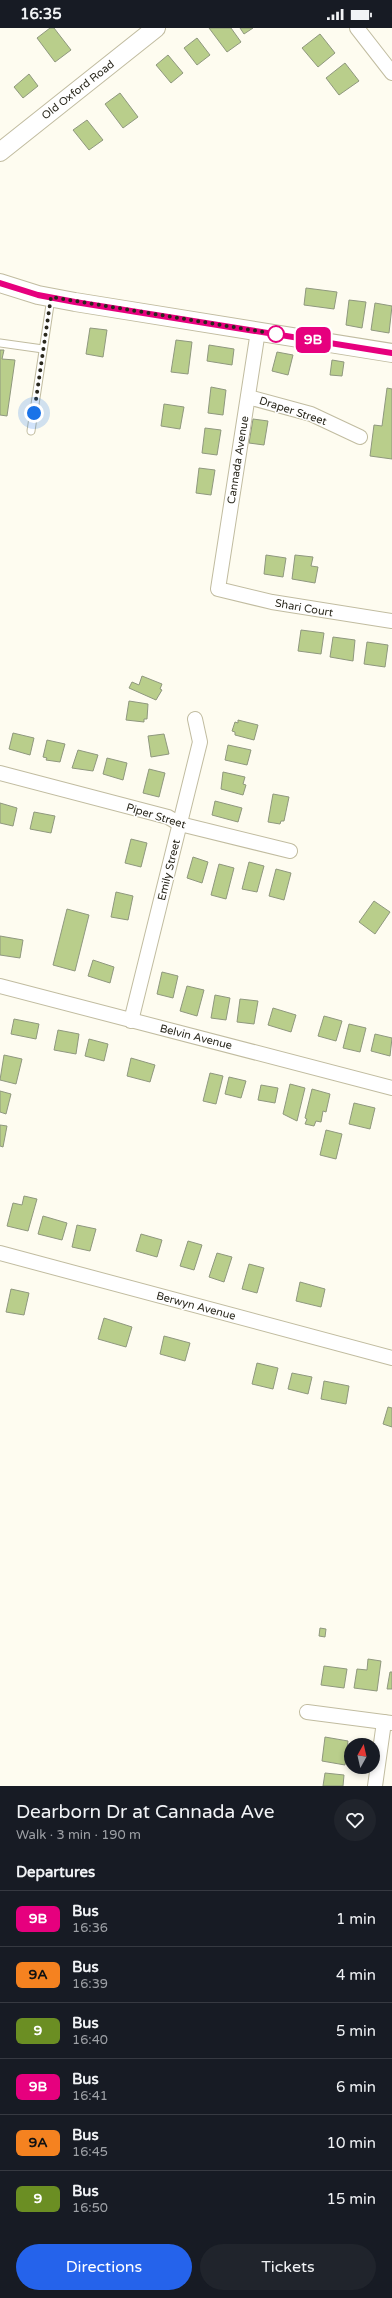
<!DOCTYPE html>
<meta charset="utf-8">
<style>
:root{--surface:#171b24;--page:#20242c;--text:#f1f3f6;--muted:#9ea1a6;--line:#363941;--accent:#2563eb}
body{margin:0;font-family:"Varela Round",sans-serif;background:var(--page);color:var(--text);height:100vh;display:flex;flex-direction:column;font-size:15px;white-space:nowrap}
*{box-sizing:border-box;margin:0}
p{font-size:13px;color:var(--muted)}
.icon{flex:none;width:22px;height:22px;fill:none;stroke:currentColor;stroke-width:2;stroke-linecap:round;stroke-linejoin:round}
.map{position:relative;height:1758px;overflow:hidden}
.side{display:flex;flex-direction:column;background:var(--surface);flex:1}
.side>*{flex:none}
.badge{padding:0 8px;border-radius:6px;font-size:14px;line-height:26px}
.needle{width:26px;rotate:8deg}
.controls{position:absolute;left:344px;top:1710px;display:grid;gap:8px}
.controls a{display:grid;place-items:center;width:36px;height:36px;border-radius:50%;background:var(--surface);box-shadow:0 2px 6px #0003;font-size:20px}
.you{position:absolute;width:20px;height:20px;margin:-10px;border:3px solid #fff;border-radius:50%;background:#1a73e8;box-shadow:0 0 0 6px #1a73e833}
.map>.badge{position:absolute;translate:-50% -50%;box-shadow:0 0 0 2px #fff}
h2{padding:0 16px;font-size:15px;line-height:36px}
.round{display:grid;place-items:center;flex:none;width:42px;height:42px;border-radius:21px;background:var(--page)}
.summary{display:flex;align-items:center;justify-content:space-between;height:68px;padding:0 16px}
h1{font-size:19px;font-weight:600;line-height:30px}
.button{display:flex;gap:8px;margin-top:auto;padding:8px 16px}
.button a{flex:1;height:46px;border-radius:24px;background:var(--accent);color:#fff;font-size:16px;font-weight:600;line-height:46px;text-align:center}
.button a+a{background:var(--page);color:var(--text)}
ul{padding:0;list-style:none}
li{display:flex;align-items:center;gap:12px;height:56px;padding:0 16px;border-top:1px solid var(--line)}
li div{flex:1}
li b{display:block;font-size:15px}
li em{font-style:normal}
li .badge{min-width:44px;font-weight:700;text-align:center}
.status{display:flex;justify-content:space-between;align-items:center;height:28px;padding:0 20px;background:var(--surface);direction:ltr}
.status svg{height:11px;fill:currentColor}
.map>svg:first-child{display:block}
.building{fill:#b9ce8b;stroke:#8f987e}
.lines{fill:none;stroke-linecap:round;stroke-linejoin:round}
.service-casing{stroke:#c1bca0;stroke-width:9}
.minor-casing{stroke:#c1bca0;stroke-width:16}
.tertiary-casing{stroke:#c1bca0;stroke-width:20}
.service{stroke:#fff;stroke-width:7}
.minor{stroke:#fff;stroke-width:14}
.tertiary{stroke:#fff;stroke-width:18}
.line-casing{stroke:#fff;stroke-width:9}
.line{stroke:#e6007e;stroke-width:6}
.walk{stroke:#2a281d;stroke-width:4;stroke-dasharray:0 7.2}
.stop-dot{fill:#fff;stroke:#e6007e;stroke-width:2}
.labels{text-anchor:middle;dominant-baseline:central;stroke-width:3;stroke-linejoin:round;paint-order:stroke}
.street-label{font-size:11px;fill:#2a281d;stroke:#fff}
</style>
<div class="status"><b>16:35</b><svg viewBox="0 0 49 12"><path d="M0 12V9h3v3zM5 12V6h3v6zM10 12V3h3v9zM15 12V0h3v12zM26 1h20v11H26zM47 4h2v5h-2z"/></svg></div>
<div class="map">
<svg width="392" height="1758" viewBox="0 0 392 1758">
<rect width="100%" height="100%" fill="#fefcf0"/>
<g class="building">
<path d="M50,0H54L71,22L55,34L37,10Z"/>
<path d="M209,0H231L241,14L227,24Z"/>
<path d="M240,0H253L244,6Z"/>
<path d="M320,6L335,25L318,39L302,20Z"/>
<path d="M197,10L210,27L197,37L184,20Z"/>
<path d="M168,27L183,45L171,55L156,37Z"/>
<path d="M345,35L359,53L339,67L326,50Z"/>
<path d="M29,46L38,58L23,70L14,59Z"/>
<path d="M120,65L138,89L123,100L105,76Z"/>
<path d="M87,92L103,112L89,122L73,102Z"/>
<path d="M306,260L337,264L334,281L304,277Z"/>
<path d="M349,272L366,274L362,300L346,297Z"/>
<path d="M375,275L392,278L389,305L371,302Z"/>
<path d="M90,300L107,302L103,329L86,326Z"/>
<path d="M176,312L192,314L188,346L171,344Z"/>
<path d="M209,317L234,321L232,337L207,333Z"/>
<path d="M0,322H4L2,331L15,332L7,388L0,387Z"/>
<path d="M277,324L293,327L288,347L272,343Z"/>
<path d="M332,332L344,334L342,348L330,347Z"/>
<path d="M211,359L226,362L223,387L208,385Z"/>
<path d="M387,360L392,361V431L370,428L374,397L382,398Z"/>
<path d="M164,376L184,379L180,401L161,398Z"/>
<path d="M253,391L268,393L264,417L249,415Z"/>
<path d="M205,400L221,402L217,427L202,425Z"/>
<path d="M199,440L215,442L211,467L196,465Z"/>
<path d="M266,527L286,530L283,549L264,546Z"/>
<path d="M295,527L313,529L311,538L318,539L315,555L292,551Z"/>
<path d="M301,602L324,605L321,626L298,623Z"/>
<path d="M333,609L355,612L353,633L330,629Z"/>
<path d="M367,614L388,617L385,639L364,636Z"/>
<path d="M142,648L162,656L160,661L162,662L156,672L129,660L132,654L139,657Z"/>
<path d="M129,673L148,676L147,691H144V694L126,692Z"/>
<path d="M238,692L258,697L254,712L235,707V704L232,703L235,694L238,695Z"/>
<path d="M13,705L34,710L30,727L9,721Z"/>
<path d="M164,706L169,726L151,729L148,708Z"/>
<path d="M47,712L65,716L60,734L46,732L47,730L43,729Z"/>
<path d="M228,717L251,722L247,737L225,732Z"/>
<path d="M78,722L98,727L93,743L72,740Z"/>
<path d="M107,730L127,735L123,752L103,746Z"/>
<path d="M149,741L165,745L159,769L143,765Z"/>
<path d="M223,744L245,749L243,756L246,757L243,767L221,761Z"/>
<path d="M273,766L289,769L284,793H281L280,796L268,794Z"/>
<path d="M215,773L242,780L238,794L212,787Z"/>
<path d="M0,775L17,780L13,798L0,795Z"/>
<path d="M34,784L55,788L51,805L30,801Z"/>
<path d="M131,811L147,815L141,839L125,835Z"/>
<path d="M193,829L208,834L202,855L187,850Z"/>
<path d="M249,834L264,838L257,864L242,861Z"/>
<path d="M219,836L234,840L226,871L211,867Z"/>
<path d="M276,841L291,845L284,872L269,868Z"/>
<path d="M116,864L133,868L128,892L111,889Z"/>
<path d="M374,873L390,884L375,906L359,894Z"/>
<path d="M67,881L89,887L75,943L53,937Z"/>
<path d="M0,908L23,912L20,930L0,927Z"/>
<path d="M93,932L114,939L110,955L88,948Z"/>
<path d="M162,944L178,948L173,970L157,966Z"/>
<path d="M187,958L204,962L197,988L180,983Z"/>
<path d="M215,967L230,970L226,992L211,990Z"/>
<path d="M240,971L258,973L254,996L237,994Z"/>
<path d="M273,980L296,987L291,1004L268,997Z"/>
<path d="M324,988L342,993L336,1013L318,1008Z"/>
<path d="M14,991L39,996L36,1011L11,1006Z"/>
<path d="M349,996L366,1000L360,1024L343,1020Z"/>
<path d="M58,1002L79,1006L76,1026L54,1022Z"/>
<path d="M375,1006L392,1010L390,1028L371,1023Z"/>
<path d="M89,1011L108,1016L104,1033L85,1028Z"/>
<path d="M4,1027L22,1031L16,1056L0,1052Z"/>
<path d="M131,1030L155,1037L150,1054L127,1048Z"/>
<path d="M210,1045L223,1048L216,1076L203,1073Z"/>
<path d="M229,1049L246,1053L241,1070L225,1066Z"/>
<path d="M290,1056L305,1060L297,1093L283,1086Z"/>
<path d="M261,1057L278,1060L275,1075L258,1072Z"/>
<path d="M312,1061L330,1066L326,1084L323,1083L321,1094L316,1093L314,1098L305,1096L307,1091L305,1090Z"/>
<path d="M0,1063L11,1066L6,1086L0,1084Z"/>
<path d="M354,1075L375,1080L370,1101L349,1096Z"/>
<path d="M0,1097L7,1098L3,1119L0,1118Z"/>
<path d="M326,1102L342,1106L336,1131L320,1127Z"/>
<path d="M24,1168L37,1171L28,1203L7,1198L13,1175L22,1177Z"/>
<path d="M43,1188L67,1195L62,1212L38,1206Z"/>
<path d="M77,1197L96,1201L90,1223L72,1219Z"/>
<path d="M141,1206L162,1212L157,1229L136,1223Z"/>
<path d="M188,1213L202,1217L194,1242L180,1238Z"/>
<path d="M217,1225L232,1229L224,1254L209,1249Z"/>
<path d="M249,1236L264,1240L257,1265L242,1261Z"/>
<path d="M300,1254L325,1261L321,1279L296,1273Z"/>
<path d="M11,1261L29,1265L24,1287L6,1284Z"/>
<path d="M104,1290L132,1299L126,1319L98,1311Z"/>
<path d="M164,1308L190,1315L185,1333L160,1326Z"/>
<path d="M257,1335L278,1340L273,1361L252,1356Z"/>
<path d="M292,1345L312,1349L308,1366L288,1361Z"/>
<path d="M324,1353L349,1358L346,1376L321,1371Z"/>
<path d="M388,1379L392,1380V1399L383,1396Z"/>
<path d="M320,1600L326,1601L325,1609L319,1608Z"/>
<path d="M368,1631L381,1633L377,1663L354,1660L357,1641L367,1642Z"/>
<path d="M324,1638L347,1641L344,1660L321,1657Z"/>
<path d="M390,1644H392V1661H387Z"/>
<path d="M325,1709L348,1713L345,1737L322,1733Z"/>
<path d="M325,1745L344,1747L343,1758H323Z"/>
</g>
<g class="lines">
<defs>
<g id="service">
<path d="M0,315L43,321"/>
<path d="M31,403L51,270"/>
</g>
<g id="minor">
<path d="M357,0L392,45"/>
<path d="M258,303L218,561L272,574L392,593"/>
<path d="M248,369L311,386L360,409"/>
<path d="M0,745L168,789L180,796L290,823"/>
<path d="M0,958L392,1060"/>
<path d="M131,993L200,714L195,691"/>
<path d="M0,1225L392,1330"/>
<path d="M307,1684L392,1695"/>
<path d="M375,1758L384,1694"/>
</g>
<g id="tertiary">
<path d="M0,124L156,0"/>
<path d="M0,255L38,267L75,274L392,325"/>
</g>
</defs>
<use href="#service" class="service-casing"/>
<use href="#minor" class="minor-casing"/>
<use href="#tertiary" class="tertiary-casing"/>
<use href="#service" class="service"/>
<use href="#minor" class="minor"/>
<use href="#tertiary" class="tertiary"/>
</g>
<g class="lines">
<defs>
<path id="line" d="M0,255L38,267L75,274L392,325"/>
</defs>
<use href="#line" class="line-casing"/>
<use href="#line" class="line"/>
<path class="walk" d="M34,385L51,269L276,306"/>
</g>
<circle class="stop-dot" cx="276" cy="306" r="8"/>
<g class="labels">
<g class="street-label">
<text transform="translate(78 62) rotate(-38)">Old Oxford Road</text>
<text transform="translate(293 383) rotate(18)">Draper Street</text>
<text transform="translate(238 432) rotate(-81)">Cannada Avenue</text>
<text transform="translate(304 580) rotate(10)">Shari Court</text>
<text transform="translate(156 788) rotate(17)">Piper Street</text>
<text transform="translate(169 842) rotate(-76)">Emily Street</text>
<text transform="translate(196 1009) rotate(14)">Belvin Avenue</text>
<text transform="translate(196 1278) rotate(15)">Berwyn Avenue</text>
</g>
</g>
</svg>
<div class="controls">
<a><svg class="needle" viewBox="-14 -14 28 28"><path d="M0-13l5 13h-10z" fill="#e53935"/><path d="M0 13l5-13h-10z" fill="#9ea1a6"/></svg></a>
</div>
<div class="you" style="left:34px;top:385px"></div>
<b class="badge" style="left:313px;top:312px;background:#e6007e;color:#fff">9B</b>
</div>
<section class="side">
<div class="summary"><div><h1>Dearborn Dr at Cannada Ave</h1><p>Walk · 3 min · 190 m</p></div><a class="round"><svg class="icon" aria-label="heart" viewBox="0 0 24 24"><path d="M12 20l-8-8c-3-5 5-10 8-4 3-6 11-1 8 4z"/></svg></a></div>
<h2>Departures</h2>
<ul>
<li><span class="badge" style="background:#e6007e;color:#fff">9B</span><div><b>Bus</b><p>16:36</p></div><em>1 min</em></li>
<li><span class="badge" style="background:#f58220;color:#111">9A</span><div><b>Bus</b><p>16:39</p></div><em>4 min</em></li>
<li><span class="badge" style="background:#6b8e23;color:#fff">9</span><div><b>Bus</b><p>16:40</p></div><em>5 min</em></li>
<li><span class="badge" style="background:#e6007e;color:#fff">9B</span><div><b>Bus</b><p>16:41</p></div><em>6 min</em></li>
<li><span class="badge" style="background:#f58220;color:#111">9A</span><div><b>Bus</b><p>16:45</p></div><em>10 min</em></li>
<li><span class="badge" style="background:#6b8e23;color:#fff">9</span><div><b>Bus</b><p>16:50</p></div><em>15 min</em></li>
</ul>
<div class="button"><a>Directions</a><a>Tickets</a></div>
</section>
